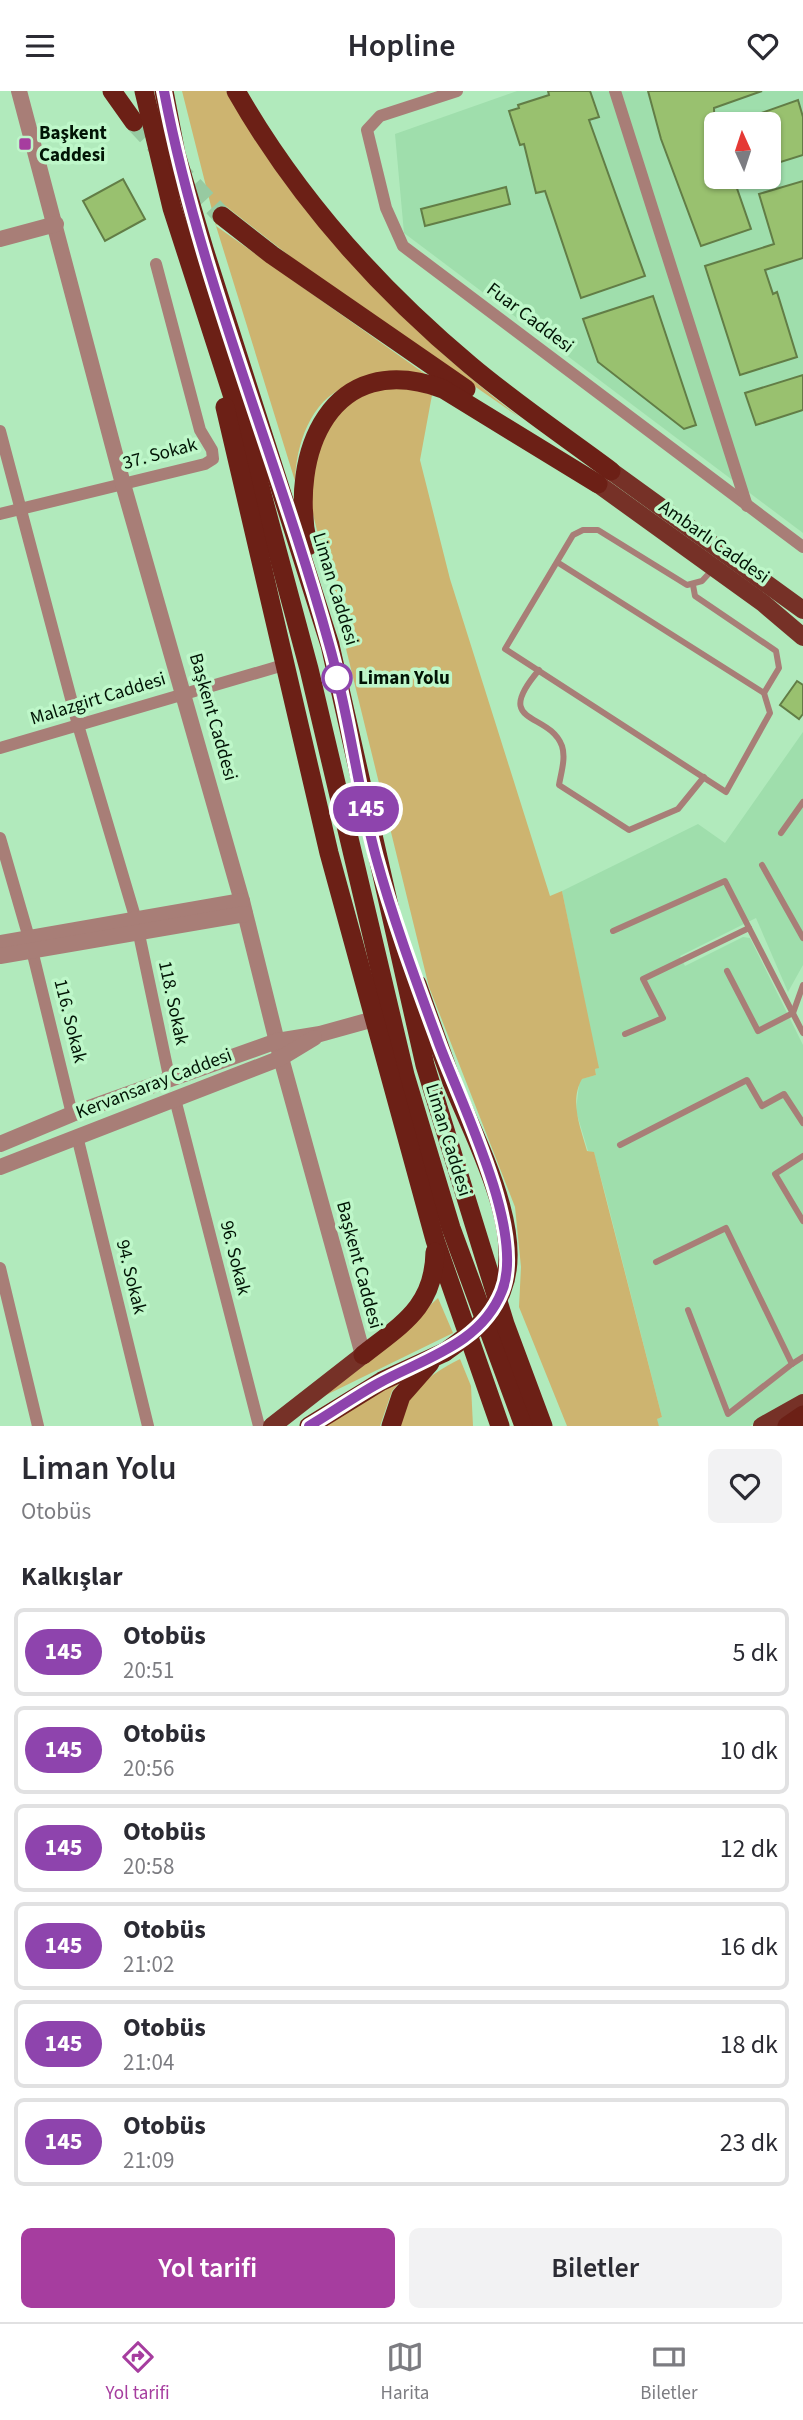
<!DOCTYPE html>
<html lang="tr">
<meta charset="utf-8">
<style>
:root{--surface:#fff;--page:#f2f2f3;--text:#2b2b33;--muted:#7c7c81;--line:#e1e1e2;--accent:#a63d9f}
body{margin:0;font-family:"Source Sans 3",sans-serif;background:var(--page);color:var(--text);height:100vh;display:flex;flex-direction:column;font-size:26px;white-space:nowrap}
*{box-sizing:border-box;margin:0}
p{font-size:23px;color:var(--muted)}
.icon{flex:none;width:38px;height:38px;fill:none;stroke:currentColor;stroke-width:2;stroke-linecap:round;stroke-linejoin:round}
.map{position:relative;height:1335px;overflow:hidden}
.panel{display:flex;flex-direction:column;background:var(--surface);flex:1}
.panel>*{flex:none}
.badge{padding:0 14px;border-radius:23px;font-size:24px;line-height:46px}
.needle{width:46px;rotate:357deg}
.tools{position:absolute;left:704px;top:21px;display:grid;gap:14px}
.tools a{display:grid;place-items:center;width:77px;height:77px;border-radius:10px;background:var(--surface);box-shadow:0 2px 5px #0004;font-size:35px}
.map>.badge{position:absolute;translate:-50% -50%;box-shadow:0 0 0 4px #fff}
h2{padding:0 21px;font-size:26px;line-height:63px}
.round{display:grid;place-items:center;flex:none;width:74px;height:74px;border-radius:10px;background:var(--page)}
.summary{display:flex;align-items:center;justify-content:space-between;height:119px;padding:0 21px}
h1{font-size:33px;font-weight:600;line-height:52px}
.cta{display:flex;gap:14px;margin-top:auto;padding:14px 21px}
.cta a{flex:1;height:80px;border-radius:10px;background:var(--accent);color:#fff;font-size:28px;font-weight:600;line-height:80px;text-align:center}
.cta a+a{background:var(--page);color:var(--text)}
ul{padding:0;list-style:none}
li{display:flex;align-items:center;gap:21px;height:88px;margin:0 14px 10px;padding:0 7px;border:4px solid var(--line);border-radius:10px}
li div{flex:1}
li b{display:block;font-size:26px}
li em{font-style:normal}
li .badge{min-width:77px;font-weight:700;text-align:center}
header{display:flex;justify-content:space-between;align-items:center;height:91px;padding:0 21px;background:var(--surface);font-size:32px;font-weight:600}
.dock{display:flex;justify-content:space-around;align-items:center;height:98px;border-top:2px solid var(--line);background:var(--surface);font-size:19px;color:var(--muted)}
.dock a{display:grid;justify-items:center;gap:4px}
.dock .selected{color:var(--accent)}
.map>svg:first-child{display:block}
.built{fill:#9fdeac;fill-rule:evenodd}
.green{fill:#cdb470}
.building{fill:#99c16f;stroke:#627d46;stroke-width:2}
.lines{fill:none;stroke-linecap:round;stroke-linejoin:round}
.trunk-tunnel{stroke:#97caa1;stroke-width:19;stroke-dasharray:19 10;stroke-linecap:butt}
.service{stroke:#a87e77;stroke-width:6}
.minor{stroke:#a87e77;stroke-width:12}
.tertiary{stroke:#a87e77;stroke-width:16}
.primary{stroke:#763127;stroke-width:18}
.trunk{stroke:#6c2016;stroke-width:19}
.trunk-bridge{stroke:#6c2016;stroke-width:19}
.line-casing{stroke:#fff;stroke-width:16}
.line{stroke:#8e44ad;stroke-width:10}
.poi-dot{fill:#a63d9f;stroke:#bef7c9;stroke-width:2.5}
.stop-dot{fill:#fff;stroke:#8e44ad;stroke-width:3.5}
.labels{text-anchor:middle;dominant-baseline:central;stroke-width:7;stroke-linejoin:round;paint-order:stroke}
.poi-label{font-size:19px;font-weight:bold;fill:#011405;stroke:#bef7c9;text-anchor:start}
.street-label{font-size:19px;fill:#011405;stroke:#bef7c9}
.stop-label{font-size:19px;font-weight:bold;fill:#011405;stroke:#bef7c9;text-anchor:start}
</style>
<header><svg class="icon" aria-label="menu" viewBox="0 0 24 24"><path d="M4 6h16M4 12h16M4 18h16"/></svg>Hopline<svg class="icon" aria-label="heart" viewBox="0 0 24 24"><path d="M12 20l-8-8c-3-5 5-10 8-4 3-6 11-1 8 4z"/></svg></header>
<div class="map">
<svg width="803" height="1335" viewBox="0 0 803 1335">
<rect width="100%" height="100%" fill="#b1eabc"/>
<g class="built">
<path d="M517,0H803V442L404,142L395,43ZM716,33H768V86H716Z"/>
<path d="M803,641V874L788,901L756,827L680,865L685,875L743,846L750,847L803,954V1305L750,1335H659L656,1328L662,1326L605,1102L594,1062L588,1060L576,1020L579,993L581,988L596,984L595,978L598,977L562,800L698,733L725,752Z"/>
</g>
<g class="green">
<path d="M182,0H226C299,130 402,235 519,326L314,184L223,113L216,135L428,285C408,287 365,288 347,295C310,309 296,355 295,390L216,135Z"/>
<path d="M405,296L432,304L420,369L450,488L550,805L562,800L599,977L595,978L596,984L582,988C569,1010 581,1038 587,1060L594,1061L662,1326L657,1328L659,1335H567L519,1216L521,1176L515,1116L429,896L311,415L310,383L330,326L350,311L374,300Z"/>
<path d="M438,1207L453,1242L322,1306L406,1237Z"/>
<path d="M460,1268L471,1295L473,1335H396C411,1299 425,1286 460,1268Z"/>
<path d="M406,1285L392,1300L380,1335H321Z"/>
</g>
<g class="building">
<path d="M548,0H590L599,26L589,29L645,185L581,207L545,100L536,102L524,53L520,54L509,20L519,17L518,14L549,4Z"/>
<path d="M648,0H762L714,17L716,86H733L751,138L701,155L661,48Z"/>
<path d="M798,9L803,26V64L768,75V33H730Z"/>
<path d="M123,88L145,128L105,150L83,110Z"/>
<path d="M803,90V167L765,179L773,203L777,201L797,266L740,284L705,175L774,153L759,103Z"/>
<path d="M506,96L510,113L425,135L421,118Z"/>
<path d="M653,205L696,334L684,338L598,271L583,228Z"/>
<path d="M803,284V319L756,334L745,302Z"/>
<path d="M797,590L803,594V623L799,628L780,614Z"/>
</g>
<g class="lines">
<path class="trunk-tunnel" d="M134,31L222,125"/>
<g class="service">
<path d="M557,471L764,602L770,622L726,701L505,558L573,444L583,439H598L687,494L702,490L713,478"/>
<path d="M693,494L695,505L776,560L779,577L764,602"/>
<path d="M539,579C491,635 549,620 562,655C566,667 561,682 559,694L629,739L678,718L704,686"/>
<path d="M781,742L803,711"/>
<path d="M762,774L803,847"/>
<path d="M613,840L725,790L803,942"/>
<path d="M727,880L758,940L793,922L803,894"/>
<path d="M625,943L663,927L643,888L749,837"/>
<path d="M620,1054L747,989L762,1015L784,1003L803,1032"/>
<path d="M803,1065L775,1083L803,1130"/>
<path d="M656,1171L726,1137L792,1273L803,1266"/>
<path d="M688,1219L728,1323L792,1273"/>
</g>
<g class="minor">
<path d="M457,0L380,25L367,39L386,117L403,155L803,456"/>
<path d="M615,0L747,415"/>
<path d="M0,340L78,634L136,829L170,990"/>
<path d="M0,423L205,373L213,368L212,359L200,339L156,173"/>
<path d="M0,657L287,573"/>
<path d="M0,747L29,847L72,1023"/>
<path d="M175,1008L259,1335"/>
<path d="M77,1045L148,1335"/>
<path d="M0,1177L38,1335"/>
</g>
<g class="tertiary">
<path d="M19,0L123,393L242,810L281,967L363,1264"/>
<path d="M0,148L56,133"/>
<path d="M0,852L242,810"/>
<path d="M0,865L245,823"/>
<path d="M0,1053L72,1023L277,950L320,943L374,928"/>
<path d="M0,1076L281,967L314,947"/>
</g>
<g class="primary">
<path d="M611,380L803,519"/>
<path d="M598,393L763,512L803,546"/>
<path d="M272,1335L363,1264"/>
<path d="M762,1335L803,1312"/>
</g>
<g class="trunk">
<path d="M112,0L134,31"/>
<path d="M144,0L172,117L251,362L309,578L405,984L451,1137L524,1335"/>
<path d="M164,0L176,63L204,158L330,554L425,974L505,1233L543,1335"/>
<path d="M236,0C296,105 378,197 470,274C515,312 564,345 611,380"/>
<path d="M222,125L272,164L466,298"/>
<path d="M225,316L329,762L435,1149L500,1335"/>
<path d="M308,455C288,362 331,257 443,298L598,393"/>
<path d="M417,893L452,991"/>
<path d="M363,1264C402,1233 434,1216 435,1161"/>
<path d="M309,1335L382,1290L445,1261"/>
<path d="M391,1335L401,1305L430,1272"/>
<path d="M787,1335L803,1324"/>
</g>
<path class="trunk-bridge" d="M445,1261C468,1245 492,1227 502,1199C526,1139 474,1047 452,991"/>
</g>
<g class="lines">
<defs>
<path id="line" d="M164,0C200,189 278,368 329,553C349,623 357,696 376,766C393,828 416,890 438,950C460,1011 526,1140 502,1200C481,1253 425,1267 379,1292C355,1305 333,1321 309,1335"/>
</defs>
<use href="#line" class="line-casing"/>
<use href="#line" class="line"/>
</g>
<rect class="poi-dot" x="18" y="46" width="14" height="14" rx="3.5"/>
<circle class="stop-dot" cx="337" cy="587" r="14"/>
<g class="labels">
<g class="poi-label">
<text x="39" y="42">Başkent<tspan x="39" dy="22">Caddesi</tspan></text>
</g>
<g class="street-label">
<text transform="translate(530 227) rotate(37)">Fuar Caddesi</text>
<text transform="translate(160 363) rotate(-15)">37. Sokak</text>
<text transform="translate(714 451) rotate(35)">Ambarlı Caddesi</text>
<text transform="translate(335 498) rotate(73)">Liman Caddesi</text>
<text transform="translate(98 608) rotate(-17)">Malazgirt Caddesi</text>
<text transform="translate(213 626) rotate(74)">Başkent Caddesi</text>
<text transform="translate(173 912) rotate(78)">118. Sokak</text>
<text transform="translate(70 930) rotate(76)">116. Sokak</text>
<text transform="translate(154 993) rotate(-21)">Kervansaray Caddesi</text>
<text transform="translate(448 1049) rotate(73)">Liman Caddesi</text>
<text transform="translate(235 1167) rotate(76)">96. Sokak</text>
<text transform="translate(359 1174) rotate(75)">Başkent Caddesi</text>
<text transform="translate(131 1186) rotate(76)">94. Sokak</text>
</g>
<g class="stop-label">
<text x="358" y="587">Liman Yolu</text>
</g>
</g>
</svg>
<div class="tools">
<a><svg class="needle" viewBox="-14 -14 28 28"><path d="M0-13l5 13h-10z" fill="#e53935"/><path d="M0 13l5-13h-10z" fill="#7c7c81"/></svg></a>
</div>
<b class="badge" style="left:366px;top:718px;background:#8e44ad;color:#fff">145</b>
</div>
<section class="panel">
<div class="summary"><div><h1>Liman Yolu</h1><p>Otobüs</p></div><a class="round"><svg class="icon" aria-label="heart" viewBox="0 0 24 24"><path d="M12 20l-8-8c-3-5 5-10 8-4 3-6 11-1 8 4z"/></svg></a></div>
<h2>Kalkışlar</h2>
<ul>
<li><span class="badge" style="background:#8e44ad;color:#fff">145</span><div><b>Otobüs</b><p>20:51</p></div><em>5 dk</em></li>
<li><span class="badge" style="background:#8e44ad;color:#fff">145</span><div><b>Otobüs</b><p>20:56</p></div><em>10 dk</em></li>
<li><span class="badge" style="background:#8e44ad;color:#fff">145</span><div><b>Otobüs</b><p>20:58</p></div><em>12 dk</em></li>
<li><span class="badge" style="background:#8e44ad;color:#fff">145</span><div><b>Otobüs</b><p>21:02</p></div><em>16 dk</em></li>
<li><span class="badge" style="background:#8e44ad;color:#fff">145</span><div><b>Otobüs</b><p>21:04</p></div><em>18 dk</em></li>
<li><span class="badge" style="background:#8e44ad;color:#fff">145</span><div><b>Otobüs</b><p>21:09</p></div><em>23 dk</em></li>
</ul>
<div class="cta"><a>Yol tarifi</a><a>Biletler</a></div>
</section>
<nav class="dock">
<a class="selected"><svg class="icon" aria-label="directions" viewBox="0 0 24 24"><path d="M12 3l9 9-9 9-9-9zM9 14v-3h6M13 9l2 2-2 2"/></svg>Yol tarifi</a>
<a><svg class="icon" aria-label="map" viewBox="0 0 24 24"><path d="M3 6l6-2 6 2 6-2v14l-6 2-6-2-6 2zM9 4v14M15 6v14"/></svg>Harita</a>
<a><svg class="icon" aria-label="tickets" viewBox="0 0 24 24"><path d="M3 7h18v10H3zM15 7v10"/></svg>Biletler</a>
</nav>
